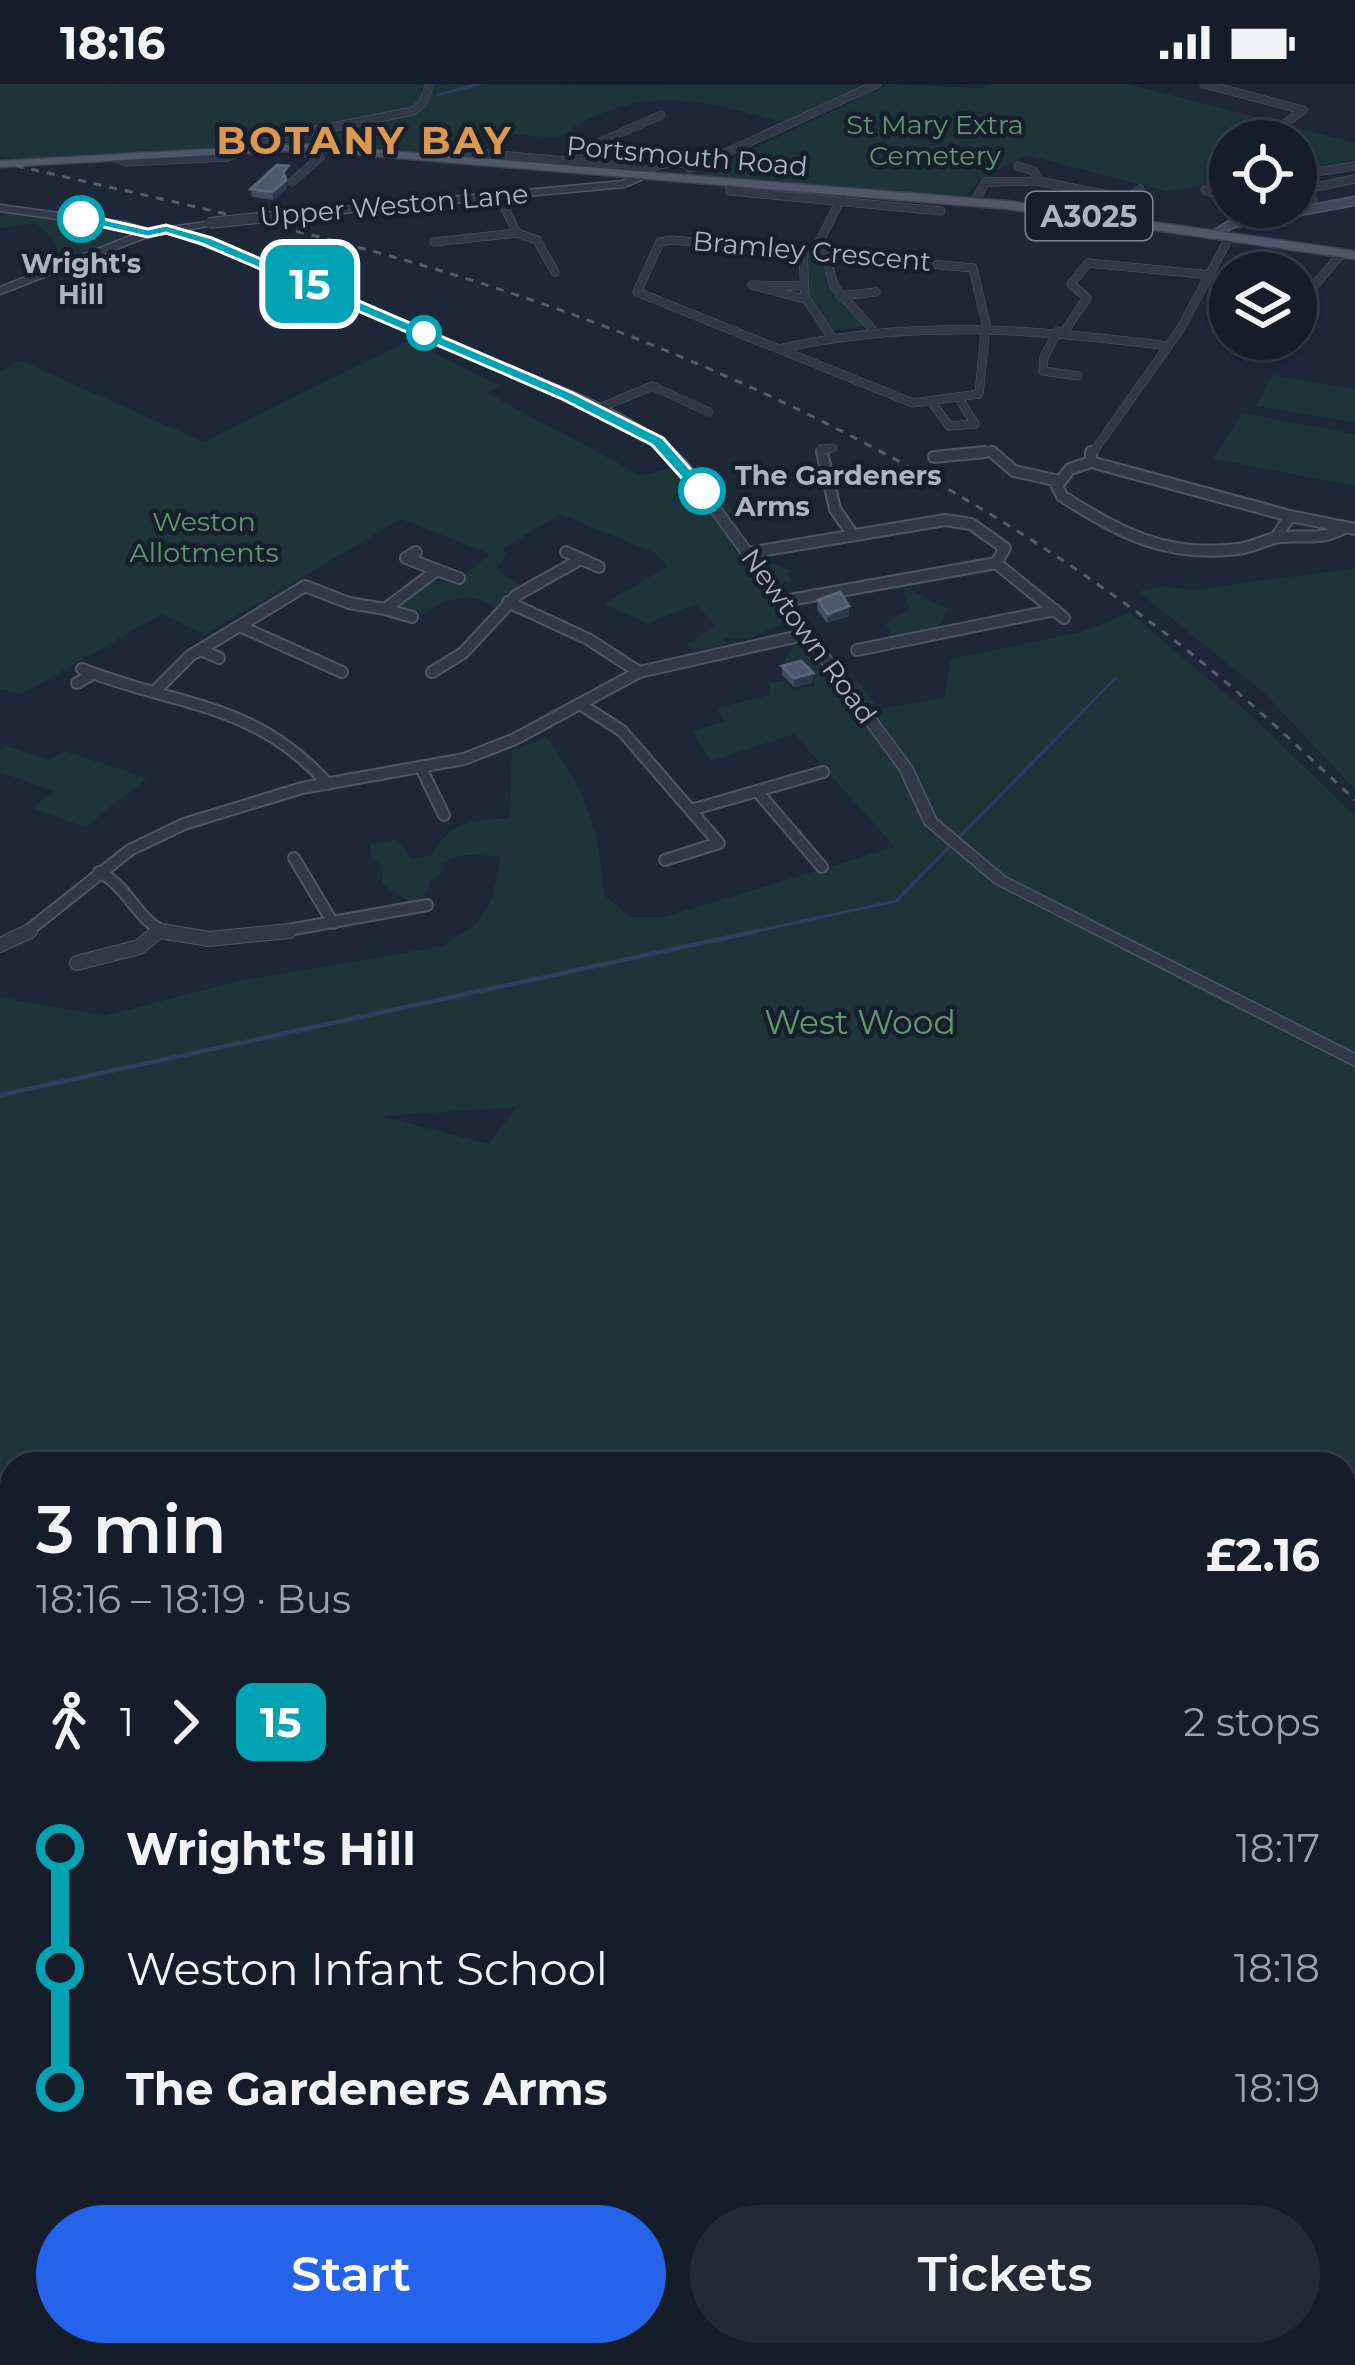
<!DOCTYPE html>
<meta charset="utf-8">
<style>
:root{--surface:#161d2a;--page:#232a36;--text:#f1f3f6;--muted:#9ea2a8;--line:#353b47;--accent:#2563eb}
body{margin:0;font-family:Montserrat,sans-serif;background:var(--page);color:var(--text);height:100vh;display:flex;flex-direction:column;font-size:45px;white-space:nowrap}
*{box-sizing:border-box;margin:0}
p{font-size:39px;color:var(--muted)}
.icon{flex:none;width:66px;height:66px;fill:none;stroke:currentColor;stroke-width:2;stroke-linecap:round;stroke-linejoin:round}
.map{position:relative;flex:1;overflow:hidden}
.drawer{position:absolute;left:0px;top:1368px;width:1356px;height:915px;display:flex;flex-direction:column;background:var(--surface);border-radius:36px 36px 0 0;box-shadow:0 3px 9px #0004,0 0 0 3px var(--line)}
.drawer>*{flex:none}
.badge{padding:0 24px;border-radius:18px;font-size:42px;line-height:78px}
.fabs{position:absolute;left:1209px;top:36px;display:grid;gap:24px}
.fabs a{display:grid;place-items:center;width:108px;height:108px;border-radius:50%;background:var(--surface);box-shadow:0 3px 9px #0004,0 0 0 3px var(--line);font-size:60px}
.map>.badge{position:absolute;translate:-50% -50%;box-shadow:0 0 0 6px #fff}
.legs{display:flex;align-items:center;gap:18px;height:132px;padding:0 36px;font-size:39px}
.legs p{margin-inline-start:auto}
.summary{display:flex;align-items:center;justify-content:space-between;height:204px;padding:0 36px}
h1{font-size:66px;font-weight:600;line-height:90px}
.cta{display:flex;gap:24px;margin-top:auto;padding:24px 36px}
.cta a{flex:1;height:138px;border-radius:72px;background:var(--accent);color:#fff;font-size:48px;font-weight:600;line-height:138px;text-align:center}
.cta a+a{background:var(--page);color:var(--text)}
ul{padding:0 36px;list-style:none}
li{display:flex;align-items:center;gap:42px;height:120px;font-size:45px}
li i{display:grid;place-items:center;width:18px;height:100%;margin:0 15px;background:currentColor}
li i::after{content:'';width:30px;height:30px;margin:-15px;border:9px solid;border-radius:50%;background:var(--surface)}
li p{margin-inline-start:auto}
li:first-child i{background:linear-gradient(#0000 50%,currentColor 0)}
li:last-child i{background:linear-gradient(currentColor 50%,#0000 0)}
.status{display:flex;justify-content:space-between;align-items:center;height:84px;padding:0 60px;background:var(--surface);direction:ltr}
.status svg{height:33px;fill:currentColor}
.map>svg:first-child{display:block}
.green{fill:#1f3439;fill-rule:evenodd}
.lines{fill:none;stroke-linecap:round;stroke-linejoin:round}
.stream-far1{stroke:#2d3e5e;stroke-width:3}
.stream{stroke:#2d3e5e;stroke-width:4.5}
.minor-far3-casing{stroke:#4f5667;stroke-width:9}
.minor-far2-casing{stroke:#4f5667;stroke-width:14}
.minor-far1-casing{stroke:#4f5667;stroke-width:16}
.minor-casing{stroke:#4f5667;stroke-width:21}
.tertiary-casing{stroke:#4f5667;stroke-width:3}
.secondary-casing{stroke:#4f5667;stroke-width:3}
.primary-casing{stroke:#3b4252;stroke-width:3}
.minor-far3{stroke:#313948;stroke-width:8}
.minor-far2{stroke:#313948;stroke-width:10}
.minor-far1{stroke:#313948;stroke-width:14}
.minor{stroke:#313948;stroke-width:18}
.tertiary{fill:#313948;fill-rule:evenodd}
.secondary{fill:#3f475c;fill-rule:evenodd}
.primary{fill:#4f5769;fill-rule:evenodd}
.rail{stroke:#525c70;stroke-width:3;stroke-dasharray:8 8;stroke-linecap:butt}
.tertiary-bridge-casing{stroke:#4f5667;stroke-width:12;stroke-linecap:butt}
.tertiary-bridge{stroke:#313948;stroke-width:10}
.wall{fill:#414c61}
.shaded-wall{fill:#2e384c}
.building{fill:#4c576c;stroke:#5b657a;stroke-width:3}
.line-1{fill:#00a3b4;stroke:#fff;stroke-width:3}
.stop-1-dot{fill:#fff;stroke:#00a3b4;stroke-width:6}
.labels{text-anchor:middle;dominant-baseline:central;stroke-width:9;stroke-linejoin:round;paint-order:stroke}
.far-park-label{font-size:27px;fill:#619772;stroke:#171e2c}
.far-street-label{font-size:27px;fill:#abb3c6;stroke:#171e2c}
.far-stop-label{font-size:27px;font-weight:bold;fill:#abb3c6;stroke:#171e2c}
.shield{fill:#171e2c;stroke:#7f8698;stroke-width:3}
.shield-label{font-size:30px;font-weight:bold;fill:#abb3c6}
.park-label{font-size:33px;fill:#619772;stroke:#171e2c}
.far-district-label{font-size:39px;font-weight:bold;letter-spacing:3px;fill:#dc984f;stroke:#171e2c}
</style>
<div class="status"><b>18:16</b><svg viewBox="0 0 49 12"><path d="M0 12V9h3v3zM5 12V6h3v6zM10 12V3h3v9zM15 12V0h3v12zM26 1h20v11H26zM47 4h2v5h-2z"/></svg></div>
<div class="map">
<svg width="1355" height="2281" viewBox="0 0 1355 2281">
<rect width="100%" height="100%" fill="#1d2738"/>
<g class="green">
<path d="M0,0L853,1L867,0L781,38C696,13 632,0 558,54L460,46L448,64L432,69L277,60L266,70L241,72L21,77L0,72Z"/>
<path d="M889,0L980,4L990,0H1128L1355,59V76L1296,86V57H1230V97L1169,108L1027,71L979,96L964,114L698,91Z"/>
<path d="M12,128L124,147L122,153L69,176L61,173L51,152L36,139L0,144V133Z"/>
<path d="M806,171L822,172L827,197L864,242L831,247L806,211Z"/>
<path d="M409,257L501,302L487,309L642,392L682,380L702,408L716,406L734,428L721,431L759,487L772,479L791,487L786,489L791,497L771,503L785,539L750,554H724L727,560L697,566L687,561L715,541L695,520L647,540L604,520L668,482L655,469L560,430L504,464L506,471L496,485L520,502L496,523C467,506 447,514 421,532L394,524L427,496L454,499L490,470L401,435L204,551L162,530L22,610L0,605V288L19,276L203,358Z"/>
<path d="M1272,291L1355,305V338L1256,322Z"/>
<path d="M1242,329L1355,350V402L1213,375Z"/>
<path d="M1355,484V705L1263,608L1139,508C1170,497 1182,509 1204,505C1252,496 1305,492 1355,484Z"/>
<path d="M903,502L948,525L936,545L892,552L886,540L909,525Z"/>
<path d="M1130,529L1245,626L1355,732V1519L1344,1517V1380H12V2271H213L193,2281H0V913L104,932L239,897L443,862L478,839L492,815L501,772L464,771L439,779L444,782L440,791L431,796L424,813L409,817L382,800V782L371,773L370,760L397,755L411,775L432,771C446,739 478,734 509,735L512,667L546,653C584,704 601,747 604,811L630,833H665L895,763L794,650L711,677L692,647L726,637L717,624L770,611V599L784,596L794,607L815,601L802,586L784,579L793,560L809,565L843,599L857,596L879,625L944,614L951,575L1081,548ZM516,1023L489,1060L384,1033L385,1032Z"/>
<path d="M7,662L50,676L64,667L147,694L85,743L32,724L54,707L0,688V667Z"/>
<path d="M1344,1528L1355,1531V1669L1344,1665Z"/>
<path d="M1344,1690L1355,1695V1876L1344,1887Z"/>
<path d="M1344,2176L1355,2187V2281H769L763,2271H1344Z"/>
</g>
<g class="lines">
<g class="stream-far1">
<path d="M438,11L479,0"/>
<path d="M743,850L896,817L1116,594"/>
</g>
<path class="stream" d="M0,1011L757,847"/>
<defs>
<g id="minor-far3">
<path d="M1204,0L1303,26L1287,38"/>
<path d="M116,74L125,78L227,73L272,55L413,27L423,19L430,0"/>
<path d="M444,75L465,68L644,84L674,78L697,82"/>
<path d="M576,78L591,62L661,31"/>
<path d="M690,85L877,0"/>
<path d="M1296,91L1355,82"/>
<path d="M1038,97L1127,115L1140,105"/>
<path d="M292,98L320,73L301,67L302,63"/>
<path d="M1335,99L1355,95"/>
<path d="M730,100V107L941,127"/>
<path d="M1205,106L1230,116"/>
<path d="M499,112L517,149L537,156L555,188"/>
<path d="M1313,116L1300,105L1332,100"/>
<path d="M974,118L986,98L1038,97L1034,87L1018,82"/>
<path d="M672,156L973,184L986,240L979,310L913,319L637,208L660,158Z"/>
<path d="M434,158L517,149"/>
<path d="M803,167L805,213L831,252"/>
<path d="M814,168L842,113"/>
<path d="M825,168L834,202L872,245"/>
<path d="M799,202L752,201L804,215"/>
<path d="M840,212L876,208"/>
<path d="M1302,224V216L1342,169"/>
<path d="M1058,247L1044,273L1043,287L1078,292"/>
<path d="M1064,248L1087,214L1071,200L1088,179L1211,191"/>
<path d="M783,264C913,235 1037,245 1168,262"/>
<path d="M933,320L949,342L975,340L960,316"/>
<path d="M597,325L652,302L709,328"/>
<path d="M823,371L821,365L833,364"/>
<path d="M957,371L991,367L995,371"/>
<path d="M1091,371L1181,244L1230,152"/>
</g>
<g id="minor-far2">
<path d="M822,368L835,425L853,451"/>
<path d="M992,368L1014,387L1059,397"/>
<path d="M1091,368V378"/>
<path d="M934,373L985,368"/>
<path d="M1290,432L1091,378L1070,385L1057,402L1062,412C1119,449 1167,474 1237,465C1252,464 1268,454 1281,453C1305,451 1323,457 1345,443"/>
<path d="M1277,452L1290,432L1355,445"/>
<path d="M566,468L599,483"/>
<path d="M748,469L945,436L971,440L1005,464L996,479L784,517"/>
<path d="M996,479L1064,534"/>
<path d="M437,486L459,494"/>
<path d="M508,518L588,555L639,588"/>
<path d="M385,525L412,533"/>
<path d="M242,543L342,588"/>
<path d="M201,566L219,574"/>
<path d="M857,566L1055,526"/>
<path d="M82,585C178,623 254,617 328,700"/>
<path d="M432,588L463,569L517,511L581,475"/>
<path d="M77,599L93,590"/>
<path d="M154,608L190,572L305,502L349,519L385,525L437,486L406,474L416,468"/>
<path d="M580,620L622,647L719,759L665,776"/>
<path d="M422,686L444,731"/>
<path d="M757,707L822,783"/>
<path d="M691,726L823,688"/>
<path d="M294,774L333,839"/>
<path d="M99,788C130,803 137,839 170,850"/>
<path d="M24,850L130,766L184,740L302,704L464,675L515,655L639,588L808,550"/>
<path d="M155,850L159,847"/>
<path d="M266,850L427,821"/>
</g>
<g id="minor-far1">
<path d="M161,847L209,855L289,847"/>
<path d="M0,861L30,847"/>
<path d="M77,879L139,863L159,847"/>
</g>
<g id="minor">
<path d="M857,2281L861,2271"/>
<path d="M1275,2281L1287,2271"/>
</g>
<g id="tertiary">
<path d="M639,90L644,93L643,95L624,103L279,135L274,132L279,129L622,97Z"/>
<path d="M0,121L125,138L149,146L213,137V141L182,147C285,180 382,228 482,271C553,301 629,323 686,377L912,683L936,735L1005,793L1355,970V982L995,799L925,740L900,686L678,383L636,348L583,320L242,175L168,149L150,152L0,210V203L138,149L123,144L0,127Z"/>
</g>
<path id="secondary" d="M1355,113V121L1235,143L1217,152L1211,148L1231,136Z"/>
<path id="primary" d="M302,60L1008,117L1355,167V175L1008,125L302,66L0,83V77Z"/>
</defs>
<use href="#minor-far3" class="minor-far3-casing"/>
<use href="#minor-far2" class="minor-far2-casing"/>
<use href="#minor-far1" class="minor-far1-casing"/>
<use href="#minor" class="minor-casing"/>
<use href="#tertiary" class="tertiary-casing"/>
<use href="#secondary" class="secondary-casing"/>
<use href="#primary" class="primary-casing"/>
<use href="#minor-far3" class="minor-far3"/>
<use href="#minor-far2" class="minor-far2"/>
<use href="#minor-far1" class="minor-far1"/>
<use href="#minor" class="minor"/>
<use href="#tertiary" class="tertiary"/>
<use href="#secondary" class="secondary"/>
<use href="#primary" class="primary"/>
<path class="rail" d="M0,78C159,115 319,148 474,197C720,275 951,389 1157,543C1228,596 1291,656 1355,716"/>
<defs>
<path id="tertiary-bridge" d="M209,139L279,132"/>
</defs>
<use href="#tertiary-bridge" class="tertiary-bridge-casing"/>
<use href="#tertiary-bridge" class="tertiary-bridge"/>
</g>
<g class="wall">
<path d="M288,90L285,95L287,104L273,116L252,113L251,105Z"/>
<path d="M818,516L849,522V532L827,539L817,526Z"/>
<path d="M782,582L813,589L812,599L794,603L782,591Z"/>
</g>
<g class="shaded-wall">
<path d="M286,96L287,104L273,116L272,108Z"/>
<path d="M849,522V532L827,539L828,530Z"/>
<path d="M813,589L812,599L794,603V594Z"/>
</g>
<g class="building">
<path d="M277,81L288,82L283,88L286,96L272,108L251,105Z"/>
<path d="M840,508L849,522L828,530L818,516Z"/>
<path d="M801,577L813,589L794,594L782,582Z"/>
</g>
<path class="line-1" d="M81,130L148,145L166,141L212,154L571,308L663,354L710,407L696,410L652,361L560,314L202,160L166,149L148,153L76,137Z"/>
<g class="stop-1-dot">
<circle cx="81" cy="135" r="21"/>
<circle cx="424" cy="249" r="15"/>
<circle cx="702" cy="407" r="21"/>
</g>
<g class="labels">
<g class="far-park-label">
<text x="935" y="40">St Mary Extra<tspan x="935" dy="31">Cemetery</tspan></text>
<text x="204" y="437">Weston<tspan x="204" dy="31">Allotments</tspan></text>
</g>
<g class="far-street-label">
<text transform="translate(687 72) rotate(5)">Portsmouth Road</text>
<text transform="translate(394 121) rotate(-5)">Upper Weston Lane</text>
<text transform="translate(812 167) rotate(5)">Bramley Crescent</text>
<text transform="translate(809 552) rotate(54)">Newtown Road</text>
</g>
<g class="far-stop-label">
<text x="81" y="179">Wright's<tspan x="81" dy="31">Hill</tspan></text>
<text x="735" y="391" text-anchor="start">The Gardeners<tspan x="735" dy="31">Arms</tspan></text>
</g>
<rect class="shield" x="1026" y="108" width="126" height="48" rx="9"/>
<g class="shield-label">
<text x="1089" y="132">A3025</text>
</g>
<g class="park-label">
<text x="860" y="938">West Wood</text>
</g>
<g class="far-district-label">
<text x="365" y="56">BOTANY BAY</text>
</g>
</g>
</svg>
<div class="fabs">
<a><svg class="icon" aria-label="locate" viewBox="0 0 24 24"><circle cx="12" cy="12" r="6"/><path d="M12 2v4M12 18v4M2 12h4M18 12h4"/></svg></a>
<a><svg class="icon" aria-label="layers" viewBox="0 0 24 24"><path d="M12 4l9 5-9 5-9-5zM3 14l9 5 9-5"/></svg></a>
</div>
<b class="badge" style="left:310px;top:200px;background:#00a3b4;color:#fff">15</b>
<section class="drawer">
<div class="summary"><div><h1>3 min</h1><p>18:16 – 18:19 · Bus</p></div><b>£2.16</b></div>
<div class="legs"><svg class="icon" aria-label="walk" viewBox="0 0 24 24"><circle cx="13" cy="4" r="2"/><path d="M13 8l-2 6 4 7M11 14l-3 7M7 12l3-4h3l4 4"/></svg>1<svg class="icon" aria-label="forward" viewBox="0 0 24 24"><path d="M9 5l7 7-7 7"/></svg><b class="badge" style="background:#00a3b4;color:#fff">15</b><p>2 stops</p></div>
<ul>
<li><i style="color:#00a3b4"></i><b>Wright's Hill</b><p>18:17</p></li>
<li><i style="color:#00a3b4"></i><span>Weston Infant School</span><p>18:18</p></li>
<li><i style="color:#00a3b4"></i><b>The Gardeners Arms</b><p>18:19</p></li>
</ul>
<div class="cta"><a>Start</a><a>Tickets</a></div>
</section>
</div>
